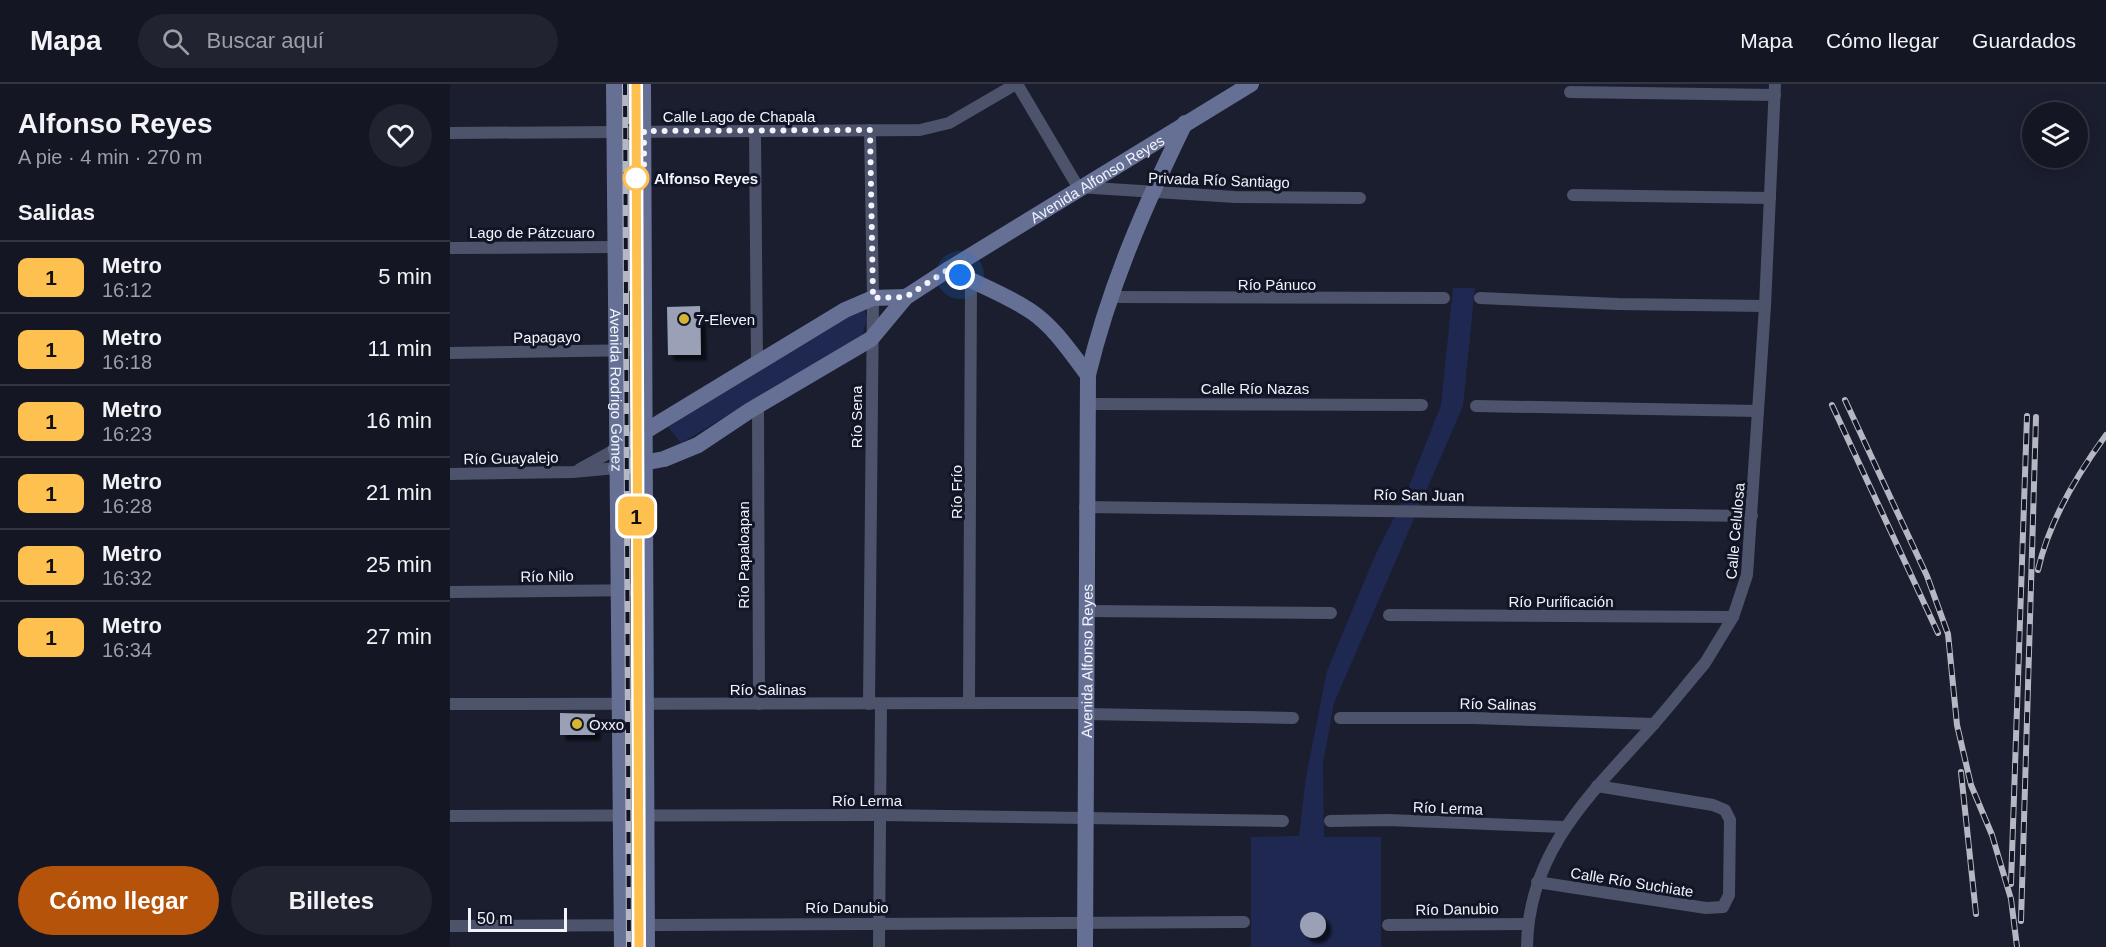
<!DOCTYPE html>
<html lang="es">
<meta charset="utf-8">
<style>
:root{--surface:#141623;--page:#212330;--text:#f1f3f6;--muted:#9d9fa6;--line:#333541;--accent:#b45309}
body{margin:0;font-family:Arial,sans-serif;background:var(--page);color:var(--text);height:100vh;display:flex;flex-direction:column;font-size:22px;white-space:nowrap}
*{box-sizing:border-box;margin:0}
p{font-size:20px;color:var(--muted)}
.icon{flex:none;width:33px;height:33px;fill:none;stroke:currentColor;stroke-width:2;stroke-linecap:round;stroke-linejoin:round}
.map{position:relative;flex:1;overflow:hidden}
.details{display:flex;flex-direction:column;background:var(--surface);width:450px}
.details>*{flex:none}
.badge{padding:0 12px;border-radius:9px;font-size:21px;line-height:39px}
.controls{position:absolute;left:1572px;top:18px;display:grid;gap:12px}
.controls a{display:grid;place-items:center;width:66px;height:66px;border-radius:50%;background:var(--surface);box-shadow:0 3px 15px #0003,0 0 0 2px var(--line);font-size:30px}
.scale{position:absolute;left:18px;bottom:15px;width:99px;box-sizing:border-box;padding-left:6px;border:3px solid #f1f4fd;border-top:0;font-size:16px;line-height:21px;white-space:nowrap;color:#f1f4fd;-webkit-text-stroke:4px #111525;paint-order:stroke}
.you{position:absolute;width:30px;height:30px;margin:-15px;border:4px solid #fff;border-radius:50%;background:#1a73e8;box-shadow:0 0 0 9px #1a73e833}
.map>.badge{position:absolute;translate:-50% -50%;box-shadow:0 0 0 3px #fff}
h2{padding:0 18px;font-size:22px;line-height:54px}
.round{display:grid;place-items:center;flex:none;width:63px;height:63px;border-radius:32px;background:var(--page)}
.overview{display:flex;align-items:center;justify-content:space-between;height:102px;padding:0 18px}
h1{font-size:28px;font-weight:600;line-height:45px}
.cta{display:flex;gap:12px;margin-top:auto;padding:12px 18px}
.cta a{flex:1;height:69px;border-radius:36px;background:var(--accent);color:#fff;font-size:24px;font-weight:600;line-height:69px;text-align:center}
.cta a+a{background:var(--page);color:var(--text)}
ul{padding:0;list-style:none}
li{display:flex;align-items:center;gap:18px;height:72px;padding:0 18px;border-top:2px solid var(--line)}
li div{flex:1}
li b{display:block;font-size:22px}
li em{font-style:normal}
li .badge{min-width:66px;font-weight:700;text-align:center}
header{display:flex;align-items:center;gap:36px;box-sizing:border-box;height:84px;padding:0 30px;background:var(--surface);border-bottom:2px solid var(--line)}
header strong{font-size:28px}
nav{display:flex;gap:33px;margin-inline-start:auto;font-size:21px}
.search{width:420px;height:54px;background:var(--page);display:flex;align-items:center;gap:15px;box-sizing:border-box;padding:0 21px;border-radius:33px;color:var(--muted);font-size:22px}
main{display:flex;flex:1;min-height:0}
.map>svg:first-child{display:block}
.green{fill:#1f2851}
.building{fill:#9aa1b6;filter:url(#shadow)}
.lines{fill:none;stroke-linecap:round;stroke-linejoin:round}
.street{stroke:#4d536a;stroke-width:12}
.secondary{stroke:#667094;stroke-width:16}
.rail-casing{stroke:#b5b8c3;stroke-width:6}
.rail{stroke:#111525;stroke-width:4;stroke-dasharray:11;stroke-linecap:butt}
.line-casing{stroke:#fff;stroke-width:14}
.line{stroke:#fec04f;stroke-width:9}
.walk{stroke:#f1f4fd;stroke-width:6;stroke-dasharray:0 10.8}
.stop-dot{fill:#fff;stroke:#fec04f;stroke-width:3}
.poi-dot{fill:#d8b434;stroke:#111525;stroke-width:2}
.labels{text-anchor:middle;dominant-baseline:central;stroke-width:6;stroke-linejoin:round;paint-order:stroke}
.street-label{font-size:15px;fill:#f1f4fd;stroke:#111525}
.stop-label{font-size:15px;font-weight:bold;fill:#f1f4fd;stroke:#111525;text-anchor:start}
.poi-label{font-size:15px;fill:#f1f4fd;stroke:#111525;text-anchor:start}
</style>
<header>
<strong>Mapa</strong>
<div class="search"><svg class="icon" aria-label="search" viewBox="0 0 24 24"><circle cx="10" cy="10" r="6"/><path d="M15 15l6 6"/></svg>Buscar aquí</div>
<nav><a>Mapa</a><a>Cómo llegar</a><a>Guardados</a></nav>
</header>
<main>
<section class="details">
<div class="overview"><div><h1>Alfonso Reyes</h1><p>A pie · 4 min · 270 m</p></div><a class="round"><svg class="icon" aria-label="heart" viewBox="0 0 24 24"><path d="M12 20l-8-8c-3-5 5-10 8-4 3-6 11-1 8 4z"/></svg></a></div>
<h2>Salidas</h2>
<ul>
<li><span class="badge" style="background:#fec04f;color:#111">1</span><div><b>Metro</b><p>16:12</p></div><em>5 min</em></li>
<li><span class="badge" style="background:#fec04f;color:#111">1</span><div><b>Metro</b><p>16:18</p></div><em>11 min</em></li>
<li><span class="badge" style="background:#fec04f;color:#111">1</span><div><b>Metro</b><p>16:23</p></div><em>16 min</em></li>
<li><span class="badge" style="background:#fec04f;color:#111">1</span><div><b>Metro</b><p>16:28</p></div><em>21 min</em></li>
<li><span class="badge" style="background:#fec04f;color:#111">1</span><div><b>Metro</b><p>16:32</p></div><em>25 min</em></li>
<li><span class="badge" style="background:#fec04f;color:#111">1</span><div><b>Metro</b><p>16:34</p></div><em>27 min</em></li>
</ul>
<div class="cta"><a>Cómo llegar</a><a>Billetes</a></div>
</section>
<div class="map">
<svg width="1656" height="863" viewBox="0 0 1656 863">
<defs>
<filter id="shadow"><feDropShadow dx="5.5" dy="5.5" stdDeviation="1.5" flood-color="#0009"/></filter>
</defs>
<rect width="100%" height="100%" fill="#1a1e2f"/>
<g class="green">
<path d="M1003,204H1025L1013,322L884,619L873,679L874,753H931V863H801V753L849,752L856,693L877,587L924,474L956,410L991,321Z"/>
<path d="M413,222L417,234L412,252L231,359L218,343Z"/>
</g>
<g class="building">
<path d="M174,0H183V40H175Z"/>
<path d="M175,56H183V207H176Z"/>
<path d="M250,222L251,271H218L217,223Z"/>
<path d="M110,629L145,630V651H110Z"/>
<circle cx="863" cy="841" r="13"/>
</g>
<g class="lines">
<g class="street">
<path d="M567,0L628,103L785,113L910,114"/>
<path d="M1120,8L1325,11"/>
<path d="M305,47L307,278"/>
<path d="M0,49L470,46L499,39L566,0"/>
<path d="M1123,111L1320,114"/>
<path d="M0,164L165,163"/>
<path d="M659,213L994,214"/>
<path d="M1030,214L1168,220L1315,222"/>
<path d="M0,269L194,266"/>
<path d="M637,320L972,321"/>
<path d="M308,322L309,620"/>
<path d="M1026,322L1308,327"/>
<path d="M130,385L166,365"/>
<path d="M0,390L123,388L166,384"/>
<path d="M635,423L1302,432"/>
<path d="M0,508L195,506"/>
<path d="M635,527L881,529"/>
<path d="M939,531L1283,533"/>
<path d="M519,619L521,196"/>
<path d="M0,620L635,619"/>
<path d="M419,620L423,214L420,46"/>
<path d="M636,630L843,634"/>
<path d="M890,634H1024L1204,640"/>
<path d="M0,732L429,731L833,737"/>
<path d="M880,737L938,736L1114,743"/>
<path d="M1087,798L1256,824L1273,823L1279,811L1280,736L1275,726L1263,721L1147,702"/>
<path d="M938,841L1077,840"/>
<path d="M0,842L794,838"/>
<path d="M429,863L431,620"/>
<path d="M1077,863C1078,766 1142,709 1202,642C1220,622 1237,600 1255,579L1283,533L1297,491L1315,222L1325,0"/>
</g>
<g class="secondary">
<path id="s1" d="M164,0L172,863"/>
<path d="M193,0L197,863"/>
<path d="M499,185C526,200 556,210 582,228C605,244 621,269 638,291"/>
<path d="M166,365L395,226L423,214L456,213"/>
<path id="s2" d="M166,384L214,375L248,361L299,327L421,255L456,213L499,185L801,0"/>
<path id="s3" d="M635,863L638,291C659,203 695,121 735,39"/>
</g>
<defs>
<g id="rail">
<path d="M175,0L179,863"/>
<path d="M186,0L190,863"/>
<path d="M1395,316L1477,492L1498,550L1507,641L1521,701L1542,751L1561,815L1567,863"/>
<path d="M1382,321L1488,549"/>
<path d="M1588,486C1599,437 1626,392 1656,351"/>
<path d="M1511,688L1526,830"/>
<path d="M1561,800L1577,332"/>
<path d="M1571,837L1586,333"/>
</g>
</defs>
<use href="#rail" class="rail-casing"/>
<use href="#rail" class="rail"/>
</g>
<g class="lines">
<defs>
<path id="line" d="M186,0L189,863"/>
</defs>
<use href="#line" class="line-casing"/>
<use href="#line" class="line"/>
<path class="walk" d="M186,94H194V47L420,46L423,214L456,213L499,185L510,191"/>
</g>
<circle class="stop-dot" cx="186" cy="94" r="12"/>
<g class="poi-dot">
<circle cx="234" cy="235" r="6"/>
<circle cx="127" cy="640" r="6"/>
</g>
<g class="labels">
<g class="street-label">
<text x="289" y="32">Calle Lago de Chapala</text>
<text stroke="none"><textPath href="#s2" startOffset="568">Avenida Alfonso Reyes</textPath></text>
<text transform="translate(769 96) rotate(2)">Privada Río Santiago</text>
<text x="82" y="148">Lago de Pátzcuaro</text>
<text x="827" y="200">Río Pánuco</text>
<text transform="translate(97 253) rotate(-1)">Papagayo</text>
<text x="805" y="304">Calle Río Nazas</text>
<text stroke="none"><textPath href="#s1" startOffset="306">Avenida Rodrigo Gómez</textPath></text>
<text transform="translate(406 333) rotate(-90)">Río Sena</text>
<text transform="translate(61 374) rotate(-1)">Río Guayalejo</text>
<text transform="translate(506 408) rotate(-90)">Río Frío</text>
<text transform="translate(969 411) rotate(1)">Río San Juan</text>
<text transform="translate(1285 447) rotate(-85)">Calle Celulosa</text>
<text transform="translate(293 471) rotate(-90)">Río Papaloapan</text>
<text transform="translate(97 492) rotate(-1)">Río Nilo</text>
<text x="1111" y="517">Río Purificación</text>
<text stroke="none"><textPath href="#s3" startOffset="286">Avenida Alfonso Reyes</textPath></text>
<text x="318" y="605">Río Salinas</text>
<text transform="translate(1048 620) rotate(1)">Río Salinas</text>
<text x="417" y="716">Río Lerma</text>
<text transform="translate(998 724) rotate(2)">Río Lerma</text>
<text transform="translate(1182 798) rotate(9)">Calle Río Suchiate</text>
<text x="397" y="823">Río Danubio</text>
<text transform="translate(1007 825) rotate(-1)">Río Danubio</text>
</g>
<g class="stop-label">
<text x="204" y="94">Alfonso Reyes</text>
</g>
<g class="poi-label">
<text x="246" y="235">7-Eleven</text>
<text x="139" y="640">Oxxo</text>
</g>
</g>
</svg>
<div class="controls">
<a><svg class="icon" aria-label="layers" viewBox="0 0 24 24"><path d="M12 4l9 5-9 5-9-5zM3 14l9 5 9-5"/></svg></a>
</div>
<div class="scale">50 m</div>
<div class="you" style="left:510px;top:191px"></div>
<b class="badge" style="left:186px;top:432px;background:#fec04f;color:#111">1</b>
</div>
</main>
